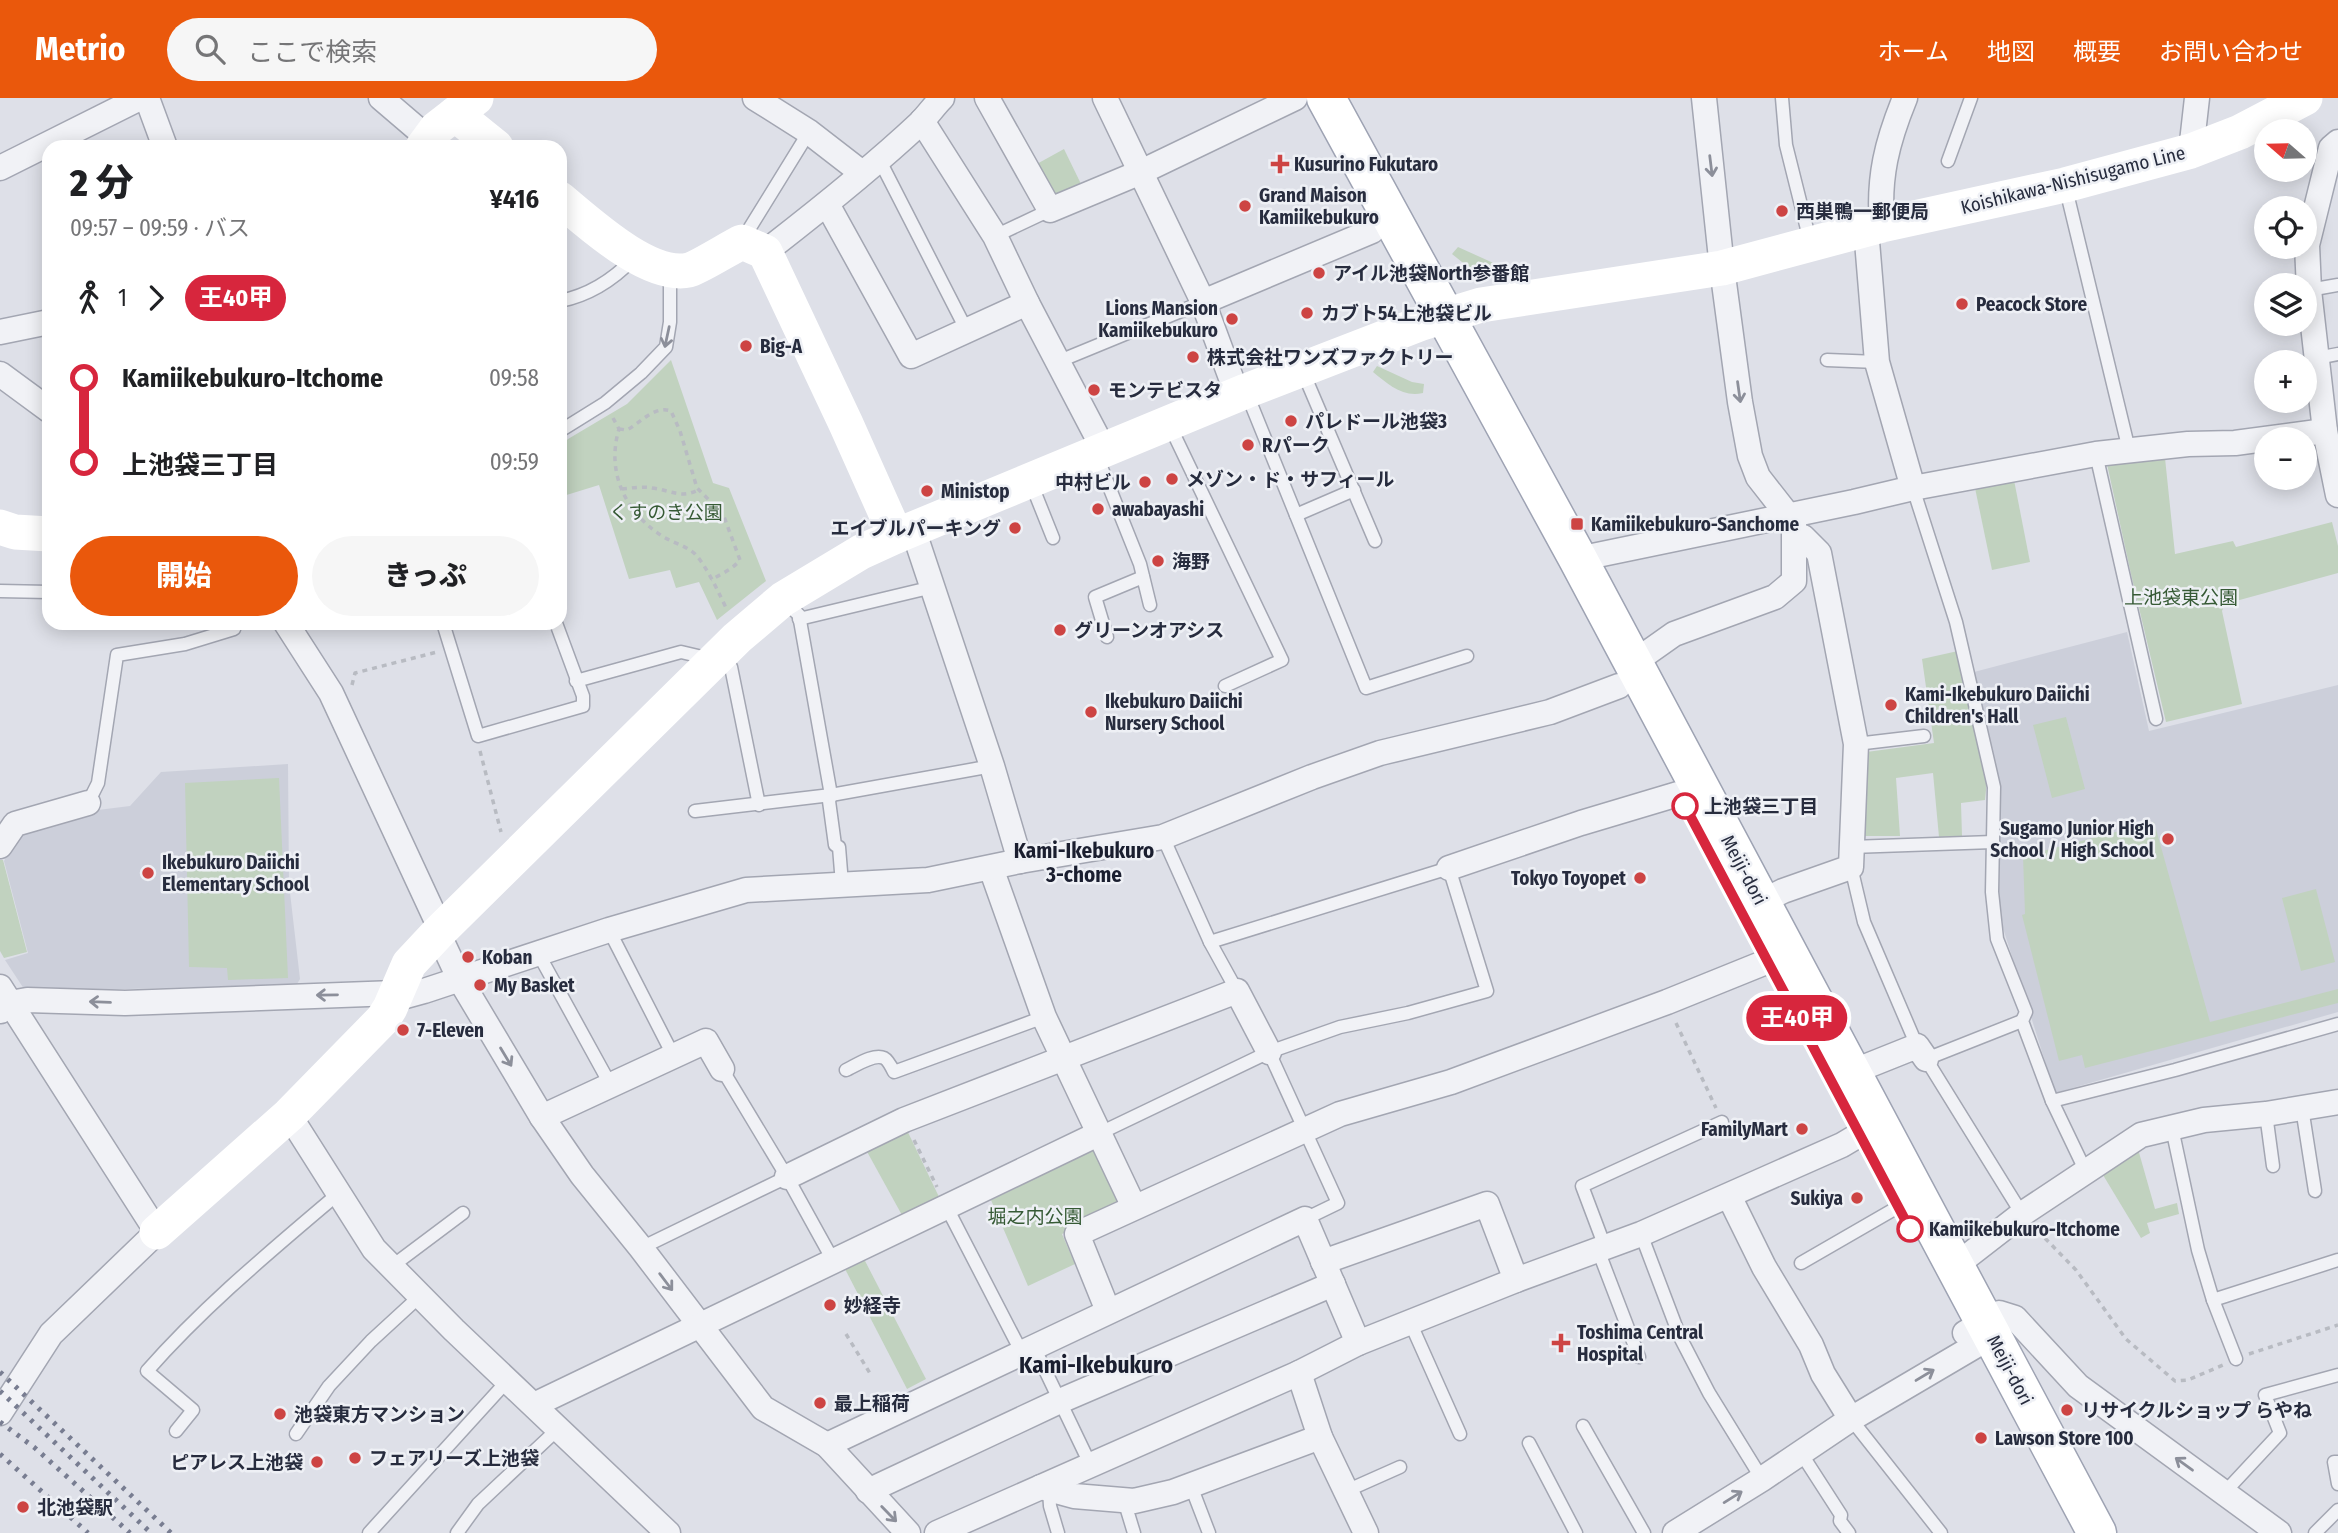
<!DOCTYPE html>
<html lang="ja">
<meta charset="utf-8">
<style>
:root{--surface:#fff;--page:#f6f6f6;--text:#202124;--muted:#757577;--accent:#ea580c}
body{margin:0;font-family:"Fira Sans Condensed","Noto Sans JP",sans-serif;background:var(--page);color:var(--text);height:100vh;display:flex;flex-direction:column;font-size:26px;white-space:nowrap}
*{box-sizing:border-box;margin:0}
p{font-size:23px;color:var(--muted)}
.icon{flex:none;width:38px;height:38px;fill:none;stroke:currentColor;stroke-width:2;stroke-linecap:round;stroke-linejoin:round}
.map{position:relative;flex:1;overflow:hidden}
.sheet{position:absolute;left:42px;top:42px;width:525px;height:490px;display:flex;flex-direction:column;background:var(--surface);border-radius:21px;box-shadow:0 4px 18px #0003}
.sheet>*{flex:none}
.badge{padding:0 14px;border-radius:23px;font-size:24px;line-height:46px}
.needle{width:46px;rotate:290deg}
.buttons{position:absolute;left:2254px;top:21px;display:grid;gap:14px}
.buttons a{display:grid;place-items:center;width:63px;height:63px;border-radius:50%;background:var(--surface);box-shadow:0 4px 18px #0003;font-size:35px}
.map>.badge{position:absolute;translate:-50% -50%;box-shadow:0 0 0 4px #fff}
.legs{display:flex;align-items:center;gap:10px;height:77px;padding:0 28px;font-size:23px}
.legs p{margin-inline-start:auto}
.summary{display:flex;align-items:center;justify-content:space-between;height:119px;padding:0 28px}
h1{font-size:38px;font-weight:800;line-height:52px}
.button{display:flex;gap:14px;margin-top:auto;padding:14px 28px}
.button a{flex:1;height:80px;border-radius:42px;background:var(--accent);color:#fff;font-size:28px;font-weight:800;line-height:80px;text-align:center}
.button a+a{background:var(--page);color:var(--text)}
ul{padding:0 28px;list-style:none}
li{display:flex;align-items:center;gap:24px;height:84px;font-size:26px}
li i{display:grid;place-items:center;width:10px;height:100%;margin:0 9px;background:currentColor}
li i::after{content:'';width:18px;height:18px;margin:-9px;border:5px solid;border-radius:50%;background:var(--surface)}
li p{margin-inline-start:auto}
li:first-child i{background:linear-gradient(#0000 50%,currentColor 0)}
li:last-child i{background:linear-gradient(currentColor 50%,#0000 0)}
header{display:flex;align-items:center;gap:42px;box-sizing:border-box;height:98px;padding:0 35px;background:var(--accent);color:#fff}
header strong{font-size:33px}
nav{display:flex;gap:38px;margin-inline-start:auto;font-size:24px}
.search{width:490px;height:63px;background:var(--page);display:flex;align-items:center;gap:18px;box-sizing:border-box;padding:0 24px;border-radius:38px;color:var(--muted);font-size:26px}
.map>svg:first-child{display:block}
.built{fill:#cccfda}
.green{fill:#c1d2bf}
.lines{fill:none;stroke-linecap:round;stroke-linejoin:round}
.lane-casing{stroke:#a3a6b2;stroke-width:15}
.street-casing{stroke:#a3a6b2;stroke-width:27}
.primary-casing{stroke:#9ea3b3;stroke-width:41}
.path{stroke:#b8bbc2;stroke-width:3.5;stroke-dasharray:5 5;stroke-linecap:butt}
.lane{stroke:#f1f2f6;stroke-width:12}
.street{stroke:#f1f2f6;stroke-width:24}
.secondary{stroke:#fff;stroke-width:35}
.primary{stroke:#fff;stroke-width:38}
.rail{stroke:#787d91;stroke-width:5;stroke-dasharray:3.5 7;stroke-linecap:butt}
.oneway{stroke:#8c8f9a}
.line-1-casing{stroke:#fff;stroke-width:16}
.line-1{stroke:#d7263d;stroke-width:10}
.poi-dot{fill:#cd4443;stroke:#eef0f5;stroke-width:2.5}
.stop-1-dot{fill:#fff;stroke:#d7263d;stroke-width:3.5}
.labels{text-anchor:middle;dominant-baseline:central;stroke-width:5;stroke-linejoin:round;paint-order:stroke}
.poi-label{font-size:19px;font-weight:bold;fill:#272c3e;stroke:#eef0f5;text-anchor:start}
.street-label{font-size:19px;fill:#272c3e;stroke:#eef0f5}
.park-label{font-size:19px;fill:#365a35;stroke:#eef0f5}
.stop-label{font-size:19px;font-weight:bold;fill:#272c3e;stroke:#eef0f5;text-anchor:start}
.neighbourhood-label{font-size:21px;font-weight:bold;fill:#1a1e2f;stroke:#eef0f5}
.quarter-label{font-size:23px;font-weight:bold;fill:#1a1e2f;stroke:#eef0f5}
</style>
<header>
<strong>Metrio</strong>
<div class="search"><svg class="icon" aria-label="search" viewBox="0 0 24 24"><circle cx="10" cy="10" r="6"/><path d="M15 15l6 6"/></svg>ここで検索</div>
<nav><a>ホーム</a><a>地図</a><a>概要</a><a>お問い合わせ</a></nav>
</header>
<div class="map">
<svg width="2338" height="1435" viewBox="0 0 2338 1435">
<rect width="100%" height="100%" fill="#dee0e8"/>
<g class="built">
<path d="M2127,534L2149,633L2338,587V914L2055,995L2003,830L1999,796L1998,686L1974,574Z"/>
<path d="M288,666L289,786L300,881L297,886L26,894L5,862L28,855L4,763L17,737L90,713L130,708L161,674Z"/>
</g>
<g class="green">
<path d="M1064,51L1081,86L1051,99L1035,67Z"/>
<path d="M1458,149L1500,168L1496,178L1472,172L1452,156Z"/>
<path d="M671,262L713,385L729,390L766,483L717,522L699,484L676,490L670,472L629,481L599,387L560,399V350L568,341L627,306Z"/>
<path d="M1377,268L1412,284L1424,286L1423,295C1403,300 1388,286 1373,274Z"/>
<path d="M2165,360L2175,456L2233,443L2236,449L2332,424L2338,448V475L2225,506L2222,513L2242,606L2166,624L2131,476L2107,366Z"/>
<path d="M2014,382L2030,464L1992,472L1975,390Z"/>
<path d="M1958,553L1987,682L1985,702L1961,705L1962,738L1939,739L1933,675L1896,680L1900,738H1860L1859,655L1934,645L1922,561Z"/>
<path d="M2066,619L2085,691L2052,700L2033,627Z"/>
<path d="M279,680L288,880L228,882L227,870L189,869L185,685Z"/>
<path d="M2154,724L2210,924L2338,891V905L2085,970L2082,957L2059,963L2022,817L2025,816L2023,758Z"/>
<path d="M0,762H3L27,854L4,860L0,853Z"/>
<path d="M2316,791L2335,864L2301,873L2282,800Z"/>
<path d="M905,1028L940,1101L903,1119L865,1050Z"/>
<path d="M1098,1050L1124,1107L1062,1136L1075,1166L1028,1188L991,1102Z"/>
<path d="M2138,1051L2155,1111L2177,1105L2179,1116L2147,1125L2150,1135L2141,1140L2100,1072Z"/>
<path d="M863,1159L926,1281L907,1291L844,1169Z"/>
</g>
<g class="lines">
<defs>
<g id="lane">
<path d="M1782,0L1786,47L1810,143"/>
<path d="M879,61L967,233"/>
<path d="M1948,63L1971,0"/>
<path d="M2065,87L2129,352"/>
<path d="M995,138L1050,112"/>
<path d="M743,141L809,34"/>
<path d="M2309,192L2338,187"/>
<path d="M560,203C590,197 613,182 634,160"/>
<path d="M2317,260L2338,256"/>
<path d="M1827,262L1877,264"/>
<path d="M1057,264L1203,204"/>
<path d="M1303,274L1375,443"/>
<path d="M1247,296L1366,590L1467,558"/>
<path d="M1169,326L1282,562L1225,588"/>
<path d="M560,333L605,305L641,275L666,249L670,224V175"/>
<path d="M1096,356L1140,466L1150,507"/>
<path d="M2096,356L2156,621"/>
<path d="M1031,385L1053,440"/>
<path d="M1913,390L1956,524L1994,689L1992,794L1997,841L2026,914L2022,923L2052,1003"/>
<path d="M1296,417L1354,392"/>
<path d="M0,493L49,494"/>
<path d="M785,504L799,517L831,697L829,703L835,747L839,749L842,786"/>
<path d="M799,521L933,489"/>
<path d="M443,525L478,638L583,608V598L556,525"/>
<path d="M1107,539L1095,499L1143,479"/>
<path d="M576,583L681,554L715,562L731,569L759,707"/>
<path d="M1856,646L1924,638"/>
<path d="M88,705L98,685L117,557L185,546L234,531L236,525"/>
<path d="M695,713L831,697L992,668"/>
<path d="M1163,739L1210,844L1237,893"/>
<path d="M1851,749L1993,744"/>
<path d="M1851,769L1864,824L1917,948"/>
<path d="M609,832L673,957"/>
<path d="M538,855L610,986"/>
<path d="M2022,923L1926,961L2022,1116"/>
<path d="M1269,954L1338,1105L1305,1121"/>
<path d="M722,971L787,1079L834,1164"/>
<path d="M846,972C855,968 874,955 884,960C888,962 892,970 894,974L1044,919"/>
<path d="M2302,1010L2315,1093"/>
<path d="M2266,1016L2273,1068"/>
<path d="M2172,1030L2198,1152L2213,1202L2236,1261"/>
<path d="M1098,1036L1269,954L1340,929L1408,915L1487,893L1449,770L1210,844"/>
<path d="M2086,1074L2052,1003L2175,972L2338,926"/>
<path d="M946,1108L1022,1255"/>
<path d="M1641,1136L1680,1239L1709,1295L1762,1381"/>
<path d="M1605,1149L1582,1088L1722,1024"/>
<path d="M641,1150L787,1079"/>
<path d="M1598,1152L1639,1259"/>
<path d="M1801,1165L1898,1109"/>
<path d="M391,1169L463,1115"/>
<path d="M2213,1202L2338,1162"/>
<path d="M1410,1224L1460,1336"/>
<path d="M1034,1249L1091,1368"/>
<path d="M1851,1321L1941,1435"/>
<path d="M1583,1328L1644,1435"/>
<path d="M176,1333L193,1312L147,1273C205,1207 272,1152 339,1095"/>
<path d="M296,1336L329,1288L371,1243L420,1198"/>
<path d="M1529,1345L1576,1435"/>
<path d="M1801,1355L1841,1417L1840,1423L1849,1435"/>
<path d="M2338,1364H2334L2338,1386"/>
<path d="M1191,1388L1209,1435"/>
<path d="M1049,1392L1050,1408L1058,1435"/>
<path d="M1346,1393L1400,1369"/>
<path d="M2224,1395L2280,1335L2265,1297L2338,1277"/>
<path d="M1124,1402L1134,1435"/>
<path d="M369,1435L509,1281"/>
<path d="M457,1435L478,1406L559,1330"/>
<path d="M2315,1435L2338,1412"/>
</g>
<g id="street">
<path d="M147,0L165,49"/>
<path d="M381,0L429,41"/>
<path d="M755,0L809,34L862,75"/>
<path d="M987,0L1050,112L1141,74L1295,0"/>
<path d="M1105,0L1203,204L1237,296"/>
<path d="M922,23L995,138L1027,205L1104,352"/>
<path d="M2338,44L2331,50L2307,147L2309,192L2325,333L2338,397"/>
<path d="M2191,53L2197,0"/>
<path d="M0,70L140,0"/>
<path d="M827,106L911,258L1027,205"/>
<path d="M1882,127C1878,79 1887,44 1905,0"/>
<path d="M1866,131L1877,264L1913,390"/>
<path d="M765,154C818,113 871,71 920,25C928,17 934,8 942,0"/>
<path d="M1203,204L1372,133"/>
<path d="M0,234L49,224"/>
<path d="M0,276L49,312"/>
<path d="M913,431L992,668L1020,763"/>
<path d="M1578,461L1854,404L1913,390L2096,356L2188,346L2235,345L2325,333"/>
<path d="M286,525L331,595L441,832"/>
<path d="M1633,565L1674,536L1775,499L1794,483V425L1758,379L1750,358L1740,304L1722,170L1704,0"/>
<path d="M0,748L15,726L88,705"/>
<path d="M991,770L1044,919L1134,1109"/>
<path d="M1449,770L1581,725L1678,696"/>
<path d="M1761,804L1783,793L1851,769L1856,646L1819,455L1803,439L1795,440"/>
<path d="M438,835L459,880L542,1019L582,1077L641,1150L763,1310L827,1347L908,1435"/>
<path d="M0,889L157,1134L51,1236L0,1315"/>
<path d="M395,901L424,893L609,832L746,792L928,782L1020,763L1163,739L1312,679L1380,655L1550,614L1619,588"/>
<path d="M1,913L10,905L27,902L125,905L395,895"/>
<path d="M1852,974L1917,948L1926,961"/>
<path d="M289,1017L374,1151L454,1232L668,1435"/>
<path d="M542,1019L706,943L722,971"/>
<path d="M787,1079L904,1022L1237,893L1269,954"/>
<path d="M1729,1098L1764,1169L1811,1247L1823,1276L1851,1321"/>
<path d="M1323,1164L1487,1106L1516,1182"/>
<path d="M1955,1168L2022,1116L2141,1037L2204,1022L2266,1016L2338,1004"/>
<path d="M1108,1213L1077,1136L1340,1016L1451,984L1667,904L1766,864"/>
<path d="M1965,1235L1999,1215L2015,1220L2078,1288L2279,1435"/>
<path d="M1299,1275L1320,1339L1366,1435"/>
<path d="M534,1307L1098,1036"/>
<path d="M827,1347L1305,1121L1358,1245"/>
<path d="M1041,1389L1074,1398L1134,1403L1173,1394L1320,1339"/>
<path d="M868,1393L1060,1303L1333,1186"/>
<path d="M937,1435L1299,1275L1358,1245L1516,1182L1641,1136L1842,1047L1879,1025"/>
<path d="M1675,1435L1762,1381L1851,1321L1992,1238"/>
</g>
<path id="primary" d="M1326,0L1578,461L2097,1435"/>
</defs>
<use href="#lane" class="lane-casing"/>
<use href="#street" class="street-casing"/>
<use href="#primary" class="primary-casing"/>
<g class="path">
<path d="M613,320L619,331C606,374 625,414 662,438C673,445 685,447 695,456C706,467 720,497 727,512"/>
<path d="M619,331L627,332C640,325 655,307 671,313L680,333L697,390L723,416L740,462C733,471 721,476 711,482"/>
<path d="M622,391C632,390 643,388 652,390C670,392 681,401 698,392"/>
<path d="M352,587L355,575L437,554"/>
<path d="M480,653L501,734"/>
<path d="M1676,925L1716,1010"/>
<path d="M914,1042L937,1089"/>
<path d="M2038,1133L2076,1172L2126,1241L2175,1283L2188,1282L2223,1267"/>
<path d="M846,1236L871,1277"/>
<path d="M2249,1256L2338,1227"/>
</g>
<use href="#lane" class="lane"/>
<use href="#street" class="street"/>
<g class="secondary">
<path d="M455,16L496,49"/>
<path d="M423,49L437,30L476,0"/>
<path d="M560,101C589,125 649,181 689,172C698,170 731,149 742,144L765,154L846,326L896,438"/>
<path d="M0,429L15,434L49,436"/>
<path d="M157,1134L289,1017L383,921L390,910L409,866L438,835L737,540L783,501L861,454L896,438L1246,293L1422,225L1481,207L1722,170L1882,127L2065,87L2191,53L2240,34L2305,0"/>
</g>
<use href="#primary" class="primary"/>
<g class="rail">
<path d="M0,1274L171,1435"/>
<path d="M0,1293L151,1435"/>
<path d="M0,1324L35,1350L130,1435"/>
<path d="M0,1356L88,1435"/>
</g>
</g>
<defs><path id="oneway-shaft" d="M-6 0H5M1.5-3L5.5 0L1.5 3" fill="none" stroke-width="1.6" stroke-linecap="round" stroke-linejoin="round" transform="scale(1.75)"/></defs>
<g class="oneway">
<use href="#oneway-shaft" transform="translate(1711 68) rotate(83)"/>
<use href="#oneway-shaft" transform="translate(667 239) rotate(102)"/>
<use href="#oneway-shaft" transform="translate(1739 294) rotate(82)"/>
<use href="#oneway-shaft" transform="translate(327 897) rotate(179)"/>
<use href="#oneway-shaft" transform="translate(100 904) rotate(-178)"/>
<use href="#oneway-shaft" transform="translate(506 959) rotate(59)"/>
<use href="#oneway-shaft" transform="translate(666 1184) rotate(53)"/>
<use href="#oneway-shaft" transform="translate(1925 1277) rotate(-31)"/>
<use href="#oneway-shaft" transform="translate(2184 1366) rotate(-144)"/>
<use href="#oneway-shaft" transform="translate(1733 1399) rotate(-32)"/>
<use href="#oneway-shaft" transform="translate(889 1416) rotate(46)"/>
</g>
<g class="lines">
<defs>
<path id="line-1" d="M1685,708L1910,1131"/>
</defs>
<use href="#line-1" class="line-1-casing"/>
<use href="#line-1" class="line-1"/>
</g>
<g class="poi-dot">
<path d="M1276.5 55.5h7v7h7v7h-7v7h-7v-7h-7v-7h7z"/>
<circle cx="1245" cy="108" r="7"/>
<circle cx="1782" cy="113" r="7"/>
<circle cx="1319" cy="175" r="7"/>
<circle cx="1962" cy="206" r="7"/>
<circle cx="1307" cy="215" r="7"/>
<circle cx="1232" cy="221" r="7"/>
<circle cx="746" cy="248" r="7"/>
<circle cx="1193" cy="259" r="7"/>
<circle cx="1094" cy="292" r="7"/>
<circle cx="1291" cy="323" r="7"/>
<circle cx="1248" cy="347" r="7"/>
<circle cx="1172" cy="381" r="7"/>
<circle cx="1145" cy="384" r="7"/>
<circle cx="927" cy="393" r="7"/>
<circle cx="1098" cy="411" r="7"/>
<rect x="1570" y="419" width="14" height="14" rx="3.5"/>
<circle cx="1015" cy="430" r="7"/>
<circle cx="1158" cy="463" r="7"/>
<circle cx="1060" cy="532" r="7"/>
<circle cx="1891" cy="607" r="7"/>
<circle cx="1091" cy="614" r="7"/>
<circle cx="2168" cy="741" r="7"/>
<circle cx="148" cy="775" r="7"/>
<circle cx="1640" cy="780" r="7"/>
<circle cx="468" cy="859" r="7"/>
<circle cx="480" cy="887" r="7"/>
<circle cx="403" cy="932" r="7"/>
<circle cx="1802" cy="1031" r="7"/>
<circle cx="1857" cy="1100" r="7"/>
<circle cx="830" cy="1207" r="7"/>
<path d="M1557.5 1234.5h7v7h7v7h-7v7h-7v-7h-7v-7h7z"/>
<circle cx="820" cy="1305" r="7"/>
<circle cx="2067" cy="1312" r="7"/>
<circle cx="280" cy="1316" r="7"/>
<circle cx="1981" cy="1340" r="7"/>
<circle cx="355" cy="1360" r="7"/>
<circle cx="317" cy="1364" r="7"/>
<circle cx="23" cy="1409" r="7"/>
</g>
<g class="stop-1-dot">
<circle cx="1685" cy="708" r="12"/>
<circle cx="1910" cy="1131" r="12"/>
</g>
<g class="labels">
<g class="poi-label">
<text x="1294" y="66">Kusurino Fukutaro</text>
<text x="1259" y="97">Grand Maison<tspan x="1259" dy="22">Kamiikebukuro</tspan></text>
<text x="1796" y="113">西巣鴨一郵便局</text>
<text x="1333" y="175">アイル池袋North参番館</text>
<text x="1976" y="206">Peacock Store</text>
<text x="1218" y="210" text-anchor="end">Lions Mansion<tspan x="1218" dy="22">Kamiikebukuro</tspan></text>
<text x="1321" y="215">カブト54上池袋ビル</text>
<text x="760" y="248">Big-A</text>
<text x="1207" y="259">株式会社ワンズファクトリー</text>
<text x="1108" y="292">モンテビスタ</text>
<text x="1305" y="323">パレドール池袋3</text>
<text x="1262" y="347">Rパーク</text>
<text x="1186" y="381">メゾン・ド・サフィール</text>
<text x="1131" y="384" text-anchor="end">中村ビル</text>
<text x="941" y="393">Ministop</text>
<text x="1112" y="411">awabayashi</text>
<text x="1591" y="426">Kamiikebukuro-Sanchome</text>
<text x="1001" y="430" text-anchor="end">エイブルパーキング</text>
<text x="1172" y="463">海野</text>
<text x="1074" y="532">グリーンオアシス</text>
<text x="1905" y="596">Kami-Ikebukuro Daiichi<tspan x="1905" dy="22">Children's Hall</tspan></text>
<text x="1105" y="603">Ikebukuro Daiichi<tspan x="1105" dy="22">Nursery School</tspan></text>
<text x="2154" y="730" text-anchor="end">Sugamo Junior High<tspan x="2154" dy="22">School / High School</tspan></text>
<text x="162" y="764">Ikebukuro Daiichi<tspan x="162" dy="22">Elementary School</tspan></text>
<text x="1626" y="780" text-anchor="end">Tokyo Toyopet</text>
<text x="482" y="859">Koban</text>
<text x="494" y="887">My Basket</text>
<text x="417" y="932">7-Eleven</text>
<text x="1788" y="1031" text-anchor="end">FamilyMart</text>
<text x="1843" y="1100" text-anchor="end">Sukiya</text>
<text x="844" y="1207">妙経寺</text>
<text x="1577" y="1234">Toshima Central<tspan x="1577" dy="22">Hospital</tspan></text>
<text x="834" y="1305">最上稲荷</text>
<text x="2081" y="1312">リサイクルショップ らやね</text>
<text x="294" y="1316">池袋東方マンション</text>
<text x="1995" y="1340">Lawson Store 100</text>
<text x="369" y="1360">フェアリーズ上池袋</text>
<text x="303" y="1364" text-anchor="end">ピアレス上池袋</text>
<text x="37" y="1409">北池袋駅</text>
</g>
<g class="street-label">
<text transform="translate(2073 82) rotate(-14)">Koishikawa-Nishisugamo Line</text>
<text transform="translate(1744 772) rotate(62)">Meiji-dori</text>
<text transform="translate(2010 1272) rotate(62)">Meiji-dori</text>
</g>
<g class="park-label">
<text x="666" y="414">くすのき公園</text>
<text x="2181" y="499">上池袋東公園</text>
<text x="1035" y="1118">堀之内公園</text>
</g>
<g class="stop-label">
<text x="1704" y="708">上池袋三丁目</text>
<text x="1929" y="1131">Kamiikebukuro-Itchome</text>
</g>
<g class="neighbourhood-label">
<text x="1084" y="753">Kami-Ikebukuro<tspan x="1084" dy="24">3-chome</tspan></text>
</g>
<g class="quarter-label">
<text x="1096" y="1267">Kami-Ikebukuro</text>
</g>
</g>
</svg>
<div class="buttons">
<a><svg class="needle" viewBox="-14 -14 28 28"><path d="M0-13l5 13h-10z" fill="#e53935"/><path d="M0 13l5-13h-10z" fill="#757577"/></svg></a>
<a><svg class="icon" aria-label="locate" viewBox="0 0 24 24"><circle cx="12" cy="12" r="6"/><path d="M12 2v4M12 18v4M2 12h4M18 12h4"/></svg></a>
<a><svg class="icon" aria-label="layers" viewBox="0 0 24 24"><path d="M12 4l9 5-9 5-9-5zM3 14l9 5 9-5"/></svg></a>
<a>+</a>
<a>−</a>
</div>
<b class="badge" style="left:1797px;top:920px;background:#d7263d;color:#fff">王40甲</b>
<section class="sheet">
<div class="summary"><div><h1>2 分</h1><p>09:57 – 09:59 · バス</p></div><b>¥416</b></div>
<div class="legs"><svg class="icon" aria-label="walk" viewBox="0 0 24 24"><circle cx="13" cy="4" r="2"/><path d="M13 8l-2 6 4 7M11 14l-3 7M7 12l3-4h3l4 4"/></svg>1<svg class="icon" aria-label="forward" viewBox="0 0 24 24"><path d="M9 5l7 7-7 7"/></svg><b class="badge" style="background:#d7263d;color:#fff">王40甲</b></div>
<ul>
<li><i style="color:#d7263d"></i><b>Kamiikebukuro-Itchome</b><p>09:58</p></li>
<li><i style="color:#d7263d"></i><b>上池袋三丁目</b><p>09:59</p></li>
</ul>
<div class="button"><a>開始</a><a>きっぷ</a></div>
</section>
</div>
